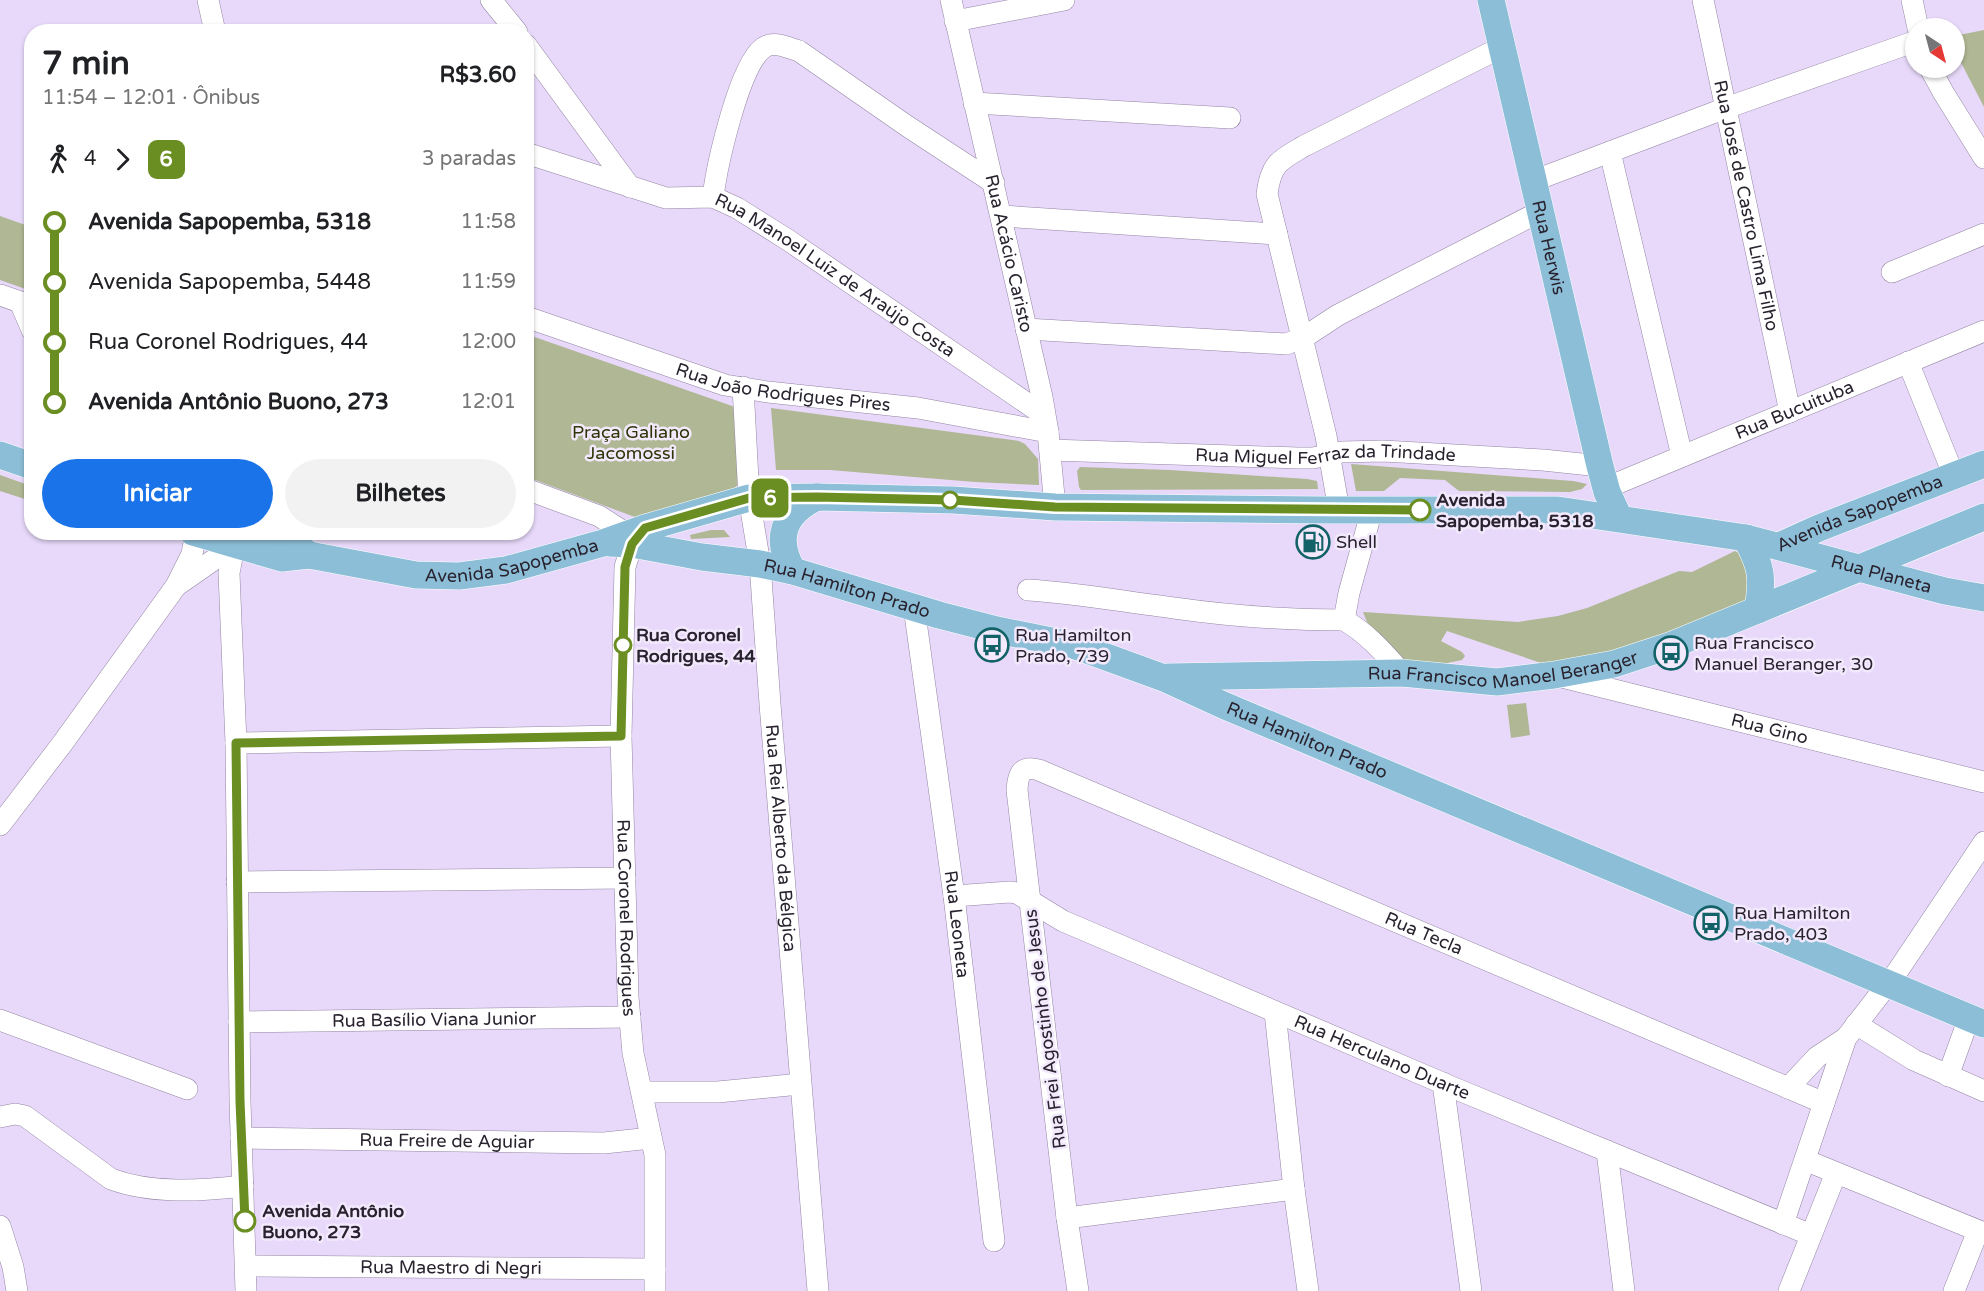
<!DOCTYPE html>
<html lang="pt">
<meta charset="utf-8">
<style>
:root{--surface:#fff;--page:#f2f2f2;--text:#202124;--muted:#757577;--accent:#1a73e8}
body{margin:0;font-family:"Varela Round",sans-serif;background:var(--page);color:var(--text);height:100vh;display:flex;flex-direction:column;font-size:22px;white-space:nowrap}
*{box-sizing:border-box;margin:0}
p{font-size:20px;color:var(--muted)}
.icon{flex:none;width:33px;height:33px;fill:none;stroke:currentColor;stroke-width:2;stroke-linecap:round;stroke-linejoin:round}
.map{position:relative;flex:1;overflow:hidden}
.drawer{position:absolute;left:24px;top:24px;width:510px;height:516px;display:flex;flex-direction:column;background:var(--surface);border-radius:24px;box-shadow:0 2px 4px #0004}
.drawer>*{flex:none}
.badge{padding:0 12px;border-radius:9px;font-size:21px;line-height:39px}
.needle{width:39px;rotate:144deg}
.tools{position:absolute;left:1905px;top:18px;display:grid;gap:12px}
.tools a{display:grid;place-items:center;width:60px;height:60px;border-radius:50%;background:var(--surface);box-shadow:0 2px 4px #0004;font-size:30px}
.map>.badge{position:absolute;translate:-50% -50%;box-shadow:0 0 0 3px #fff}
.legs{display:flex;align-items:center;gap:9px;height:66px;padding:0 18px;font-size:20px}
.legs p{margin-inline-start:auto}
.summary{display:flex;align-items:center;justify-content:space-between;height:102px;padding:0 18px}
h1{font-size:33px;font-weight:700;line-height:45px}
.primary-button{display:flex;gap:12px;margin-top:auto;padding:12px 18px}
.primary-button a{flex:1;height:69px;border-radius:36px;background:var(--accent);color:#fff;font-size:24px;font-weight:700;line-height:69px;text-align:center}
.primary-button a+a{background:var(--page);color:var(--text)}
ul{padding:0 18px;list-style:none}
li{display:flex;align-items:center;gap:21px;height:60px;font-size:22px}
li i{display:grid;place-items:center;width:9px;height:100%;margin:0 8px;background:currentColor}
li i::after{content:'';width:15px;height:15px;margin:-8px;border:4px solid;border-radius:50%;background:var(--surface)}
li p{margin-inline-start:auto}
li:first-child i{background:linear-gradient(#0000 50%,currentColor 0)}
li:last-child i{background:linear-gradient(currentColor 50%,#0000 0)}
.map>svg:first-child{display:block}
.green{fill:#afb794}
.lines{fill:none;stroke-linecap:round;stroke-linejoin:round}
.minor-casing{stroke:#9385a3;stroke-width:22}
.major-casing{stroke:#fff;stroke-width:28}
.minor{stroke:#fff;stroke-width:21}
.major{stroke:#8cbed7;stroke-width:27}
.line-1-casing{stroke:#fff;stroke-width:14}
.line-1{stroke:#6b8e23;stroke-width:9}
.stop-1-dot{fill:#fff;stroke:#6b8e23;stroke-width:3}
.labels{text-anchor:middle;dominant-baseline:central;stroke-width:5;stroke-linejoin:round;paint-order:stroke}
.street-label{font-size:18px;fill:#29232f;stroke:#f2e9fd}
.park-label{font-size:18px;fill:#2e3506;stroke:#f2e9fd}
.stop-label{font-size:18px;font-weight:bold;fill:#29232f;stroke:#f2e9fd;text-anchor:start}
.poi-label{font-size:18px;fill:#29232f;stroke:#f2e9fd;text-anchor:start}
</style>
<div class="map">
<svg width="1984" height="1291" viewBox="0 0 1984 1291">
<rect width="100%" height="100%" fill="#e8d9fa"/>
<g class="green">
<path d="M1984,30V107L1955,51L1954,36Z"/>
<path d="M0,216L31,227V291L0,280Z"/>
<path d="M526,334L735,407L738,484L729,496L643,520L527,477Z"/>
<path d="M771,408L1019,441L1025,444L1038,459L1039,485L975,482L830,470H776Z"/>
<path d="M1351,464L1573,481L1587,484L1582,489L1570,492L1459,491L1445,480L1400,478L1384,491H1356Z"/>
<path d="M1080,467L1170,470L1307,479L1317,481L1318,489L1081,490L1079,487L1077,471Z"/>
<path d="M0,475L31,486V501L0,491Z"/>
<path d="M711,530H724L730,537L691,539L690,535Z"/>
<path d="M1735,551L1747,557L1755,591L1743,605L1660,640L1550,666L1447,631L1441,641L1462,652L1465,656L1462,660L1428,667L1409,666L1369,627L1363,612L1518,622L1558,616L1587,608L1679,571L1692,572Z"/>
<path d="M1526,703L1530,735L1511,738L1507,705Z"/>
</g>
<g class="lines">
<defs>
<g id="minor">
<path d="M208,0L215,32"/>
<path d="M491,0L517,32"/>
<path id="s1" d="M951,0L1042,397L1048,432L1055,507"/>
<path id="s2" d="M1703,0L1790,412"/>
<path d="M1912,0L1918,28"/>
<path d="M955,21L1064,0"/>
<path d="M526,45L630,187"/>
<path d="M1930,68L1943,92L1984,158"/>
<path d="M974,103L1230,118"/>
<path d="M1610,152L1682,456"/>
<path id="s3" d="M526,153L666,198L713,197L737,208L788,240L1044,415"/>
<path d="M1533,181L1726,108L1916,41"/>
<path d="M713,197C717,165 739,66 763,48C774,40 788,48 799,51L907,126L994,183"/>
<path d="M1002,216L1277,234"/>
<path d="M1892,272L1984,234"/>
<path d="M0,295L32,306"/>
<path d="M20,302L32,330"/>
<path id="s4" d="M526,317L725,385L768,392L918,408L1048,432"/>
<path d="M1026,329L1286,344L1303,338L1338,315L1541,211"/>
<path d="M1908,362L1954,476"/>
<path id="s5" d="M743,387L749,498L760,564L770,704L818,1291"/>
<path id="s6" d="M1050,450L1298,458H1313L1342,452L1383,451L1543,460L1600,466"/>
<path id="s7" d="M1606,488L1984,331"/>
<path d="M526,489L599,516L627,534"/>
<path d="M1339,510L1326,436L1267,194C1271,163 1279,161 1304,146L1502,47"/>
<path d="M237,532L229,573L236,743L240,1101L246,1291"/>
<path id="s8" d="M632,544L625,567L621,736L628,997L633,1053L655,1155V1291"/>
<path d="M179,584L235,545"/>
<path d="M1028,590C1077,593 1125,602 1174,608C1230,616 1287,620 1344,620"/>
<path id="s9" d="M914,607L954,896L994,1241"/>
<path d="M1344,620L1349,593L1372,510"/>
<path d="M1344,620C1367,633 1384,653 1402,673"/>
<path id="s10" d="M1558,676L1984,782"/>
<path d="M236,743L621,736"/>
<path d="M0,825L62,744L176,586L192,554L196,532"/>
<path d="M237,882L625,878"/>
<path id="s11" d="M954,896L1010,892L1017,893L1063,921L1454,1088L1811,1235"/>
<path d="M1275,1012L1294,1189L1308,1291"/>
<path d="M0,1020L187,1089"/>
<path id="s12" d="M239,1022L630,1017"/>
<path d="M1856,1024L1914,1060L1984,1091"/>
<path d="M1948,1076L1969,1018"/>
<path d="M1443,1083L1471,1291"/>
<path d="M1788,1088L1817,1057L1846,1038"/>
<path d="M642,1092H718L800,1084"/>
<path d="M0,1117L15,1114L25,1116L111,1179C151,1194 201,1191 243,1186"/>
<path id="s13" d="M241,1138L604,1143L651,1138"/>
<path d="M1607,1151L1624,1291"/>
<path d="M1805,1160L1984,1233"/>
<path d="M1067,1218L1294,1189"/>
<path d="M1783,1224L1846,1038L1897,972L1984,842"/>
<path d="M0,1226L13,1267L17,1291"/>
<path id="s14" d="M247,1266L655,1269"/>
<path id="s15" d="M1078,1291L1067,1218L1017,790C1018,774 1021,765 1039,770L1824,1103"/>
<path d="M1789,1291L1836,1173"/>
<path d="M1954,1291L1978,1231"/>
</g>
<g id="major">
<path id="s16" d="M1491,0L1600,466L1607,492L1619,518"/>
<path d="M0,455L32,466"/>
<path id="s17" d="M193,532L282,558L309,555L416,575L459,576L506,570L603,543L645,528L749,498L817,497L953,500L1055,507L1325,510H1558L1746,538L1945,591L1984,598"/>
<path d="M265,532L288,539L309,555"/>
<path d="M1746,538C1762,567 1763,577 1758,610"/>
<path id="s18" d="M609,543L632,544L702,557L760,564L793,571L939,615L997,630L1076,646L1164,678L1223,705L1984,1024"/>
<path id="s19" d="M1779,546L1819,528L1984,464"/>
<path d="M793,571C774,539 783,513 817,497"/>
<path id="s20" d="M1168,677L1402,673L1497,682L1554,675L1614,664L1672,645L1984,517"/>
</g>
</defs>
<use href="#minor" class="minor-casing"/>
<use href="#major" class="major-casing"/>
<use href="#minor" class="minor"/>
<use href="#major" class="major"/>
</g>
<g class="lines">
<defs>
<path id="line-1" d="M245,1221L240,1101L236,743L621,736L625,567L632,544L645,528L749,498L817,497L952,500L1055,507L1420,510"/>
</defs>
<use href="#line-1" class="line-1-casing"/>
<use href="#line-1" class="line-1"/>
</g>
<defs>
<symbol id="fuel-ring" viewBox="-11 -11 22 22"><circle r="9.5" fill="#f2e9fd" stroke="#126267" stroke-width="1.5"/><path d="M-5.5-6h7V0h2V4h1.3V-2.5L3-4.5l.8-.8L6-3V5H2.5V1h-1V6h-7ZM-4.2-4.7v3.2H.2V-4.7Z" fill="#126267"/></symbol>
<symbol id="bus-ring" viewBox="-11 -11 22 22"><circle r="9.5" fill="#f2e9fd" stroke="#126267" stroke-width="1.5"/><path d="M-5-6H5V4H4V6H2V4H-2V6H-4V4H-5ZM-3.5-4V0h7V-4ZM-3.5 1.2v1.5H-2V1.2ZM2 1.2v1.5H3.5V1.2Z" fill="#126267"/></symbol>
</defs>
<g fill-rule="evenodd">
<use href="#fuel-ring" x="1294" y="523" width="38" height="38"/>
<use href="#bus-ring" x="973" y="626" width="38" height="38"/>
<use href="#bus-ring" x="1652" y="634" width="38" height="38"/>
<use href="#bus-ring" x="1692" y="904" width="38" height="38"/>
</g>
<g class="stop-1-dot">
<circle cx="950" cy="500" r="8"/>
<circle cx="1420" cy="510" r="10"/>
<circle cx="623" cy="645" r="8"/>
<circle cx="245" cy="1221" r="10"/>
</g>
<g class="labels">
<g class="street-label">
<text stroke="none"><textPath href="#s2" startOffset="210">Rua José de Castro Lima Filho</textPath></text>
<text stroke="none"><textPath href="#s16" startOffset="254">Rua Herwis</textPath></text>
<text stroke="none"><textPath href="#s1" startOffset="260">Rua Acácio Caristo</textPath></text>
<text stroke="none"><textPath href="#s3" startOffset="339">Rua Manoel Luiz de Araújo Costa</textPath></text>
<text stroke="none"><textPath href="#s4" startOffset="268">Rua João Rodrigues Pires</textPath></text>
<text stroke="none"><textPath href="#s7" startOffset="204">Rua Bucuituba</textPath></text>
<text stroke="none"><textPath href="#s6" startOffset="276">Rua Miguel Ferraz da Trindade</textPath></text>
<text stroke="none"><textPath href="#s19" startOffset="87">Avenida Sapopemba</textPath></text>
<text stroke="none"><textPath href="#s17" startOffset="326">Avenida Sapopemba</textPath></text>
<text stroke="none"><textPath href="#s17" startOffset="1712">Rua Planeta</textPath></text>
<text stroke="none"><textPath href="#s18" startOffset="243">Rua Hamilton Prado</textPath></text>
<text stroke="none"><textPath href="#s20" startOffset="336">Rua Francisco Manoel Beranger</textPath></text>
<text stroke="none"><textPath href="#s10" startOffset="218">Rua Gino</textPath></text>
<text stroke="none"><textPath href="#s18" startOffset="729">Rua Hamilton Prado</textPath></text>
<text stroke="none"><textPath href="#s5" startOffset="453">Rua Rei Alberto da Bélgica</textPath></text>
<text stroke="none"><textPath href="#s8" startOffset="375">Rua Coronel Rodrigues</textPath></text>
<text stroke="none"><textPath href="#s9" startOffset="320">Rua Leoneta</textPath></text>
<text stroke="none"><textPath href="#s15" startOffset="960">Rua Tecla</textPath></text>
<text stroke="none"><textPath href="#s12" startOffset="195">Rua Basílio Viana Junior</textPath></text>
<text transform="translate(1045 1029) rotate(-97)">Rua Frei Agostinho de Jesus</text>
<text stroke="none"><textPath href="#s11" startOffset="464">Rua Herculano Duarte</textPath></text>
<text stroke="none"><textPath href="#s13" startOffset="206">Rua Freire de Aguiar</textPath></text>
<text stroke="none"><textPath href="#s14" startOffset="204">Rua Maestro di Negri</textPath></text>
</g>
<g class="park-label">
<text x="631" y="432">Praça Galiano<tspan x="631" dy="21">Jacomossi</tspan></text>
</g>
<g class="stop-label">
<text x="1436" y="500">Avenida<tspan x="1436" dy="21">Sapopemba, 5318</tspan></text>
<text x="636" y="635">Rua Coronel<tspan x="636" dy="21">Rodrigues, 44</tspan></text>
<text x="262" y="1211">Avenida Antônio<tspan x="262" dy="21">Buono, 273</tspan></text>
</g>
<g class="poi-label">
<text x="1336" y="542">Shell</text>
<text x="1015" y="635">Rua Hamilton<tspan x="1015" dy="21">Prado, 739</tspan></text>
<text x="1694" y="643">Rua Francisco<tspan x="1694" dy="21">Manuel Beranger, 30</tspan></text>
<text x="1734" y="913">Rua Hamilton<tspan x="1734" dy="21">Prado, 403</tspan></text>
</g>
</g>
</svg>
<div class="tools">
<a><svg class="needle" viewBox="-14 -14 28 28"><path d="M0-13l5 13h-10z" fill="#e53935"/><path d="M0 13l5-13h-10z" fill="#757577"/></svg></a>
</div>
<b class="badge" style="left:770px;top:498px;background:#6b8e23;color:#fff">6</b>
<section class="drawer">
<div class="summary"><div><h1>7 min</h1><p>11:54 – 12:01 · Ônibus</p></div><b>R$3.60</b></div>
<div class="legs"><svg class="icon" aria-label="walk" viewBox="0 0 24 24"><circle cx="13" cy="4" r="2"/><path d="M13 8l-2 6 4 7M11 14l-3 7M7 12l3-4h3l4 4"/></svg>4<svg class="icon" aria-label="forward" viewBox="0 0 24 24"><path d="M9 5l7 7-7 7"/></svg><b class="badge" style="background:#6b8e23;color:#fff">6</b><p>3 paradas</p></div>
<ul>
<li><i style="color:#6b8e23"></i><b>Avenida Sapopemba, 5318</b><p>11:58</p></li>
<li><i style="color:#6b8e23"></i><span>Avenida Sapopemba, 5448</span><p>11:59</p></li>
<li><i style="color:#6b8e23"></i><span>Rua Coronel Rodrigues, 44</span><p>12:00</p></li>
<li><i style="color:#6b8e23"></i><b>Avenida Antônio Buono, 273</b><p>12:01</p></li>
</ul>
<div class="primary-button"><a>Iniciar</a><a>Bilhetes</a></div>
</section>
</div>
